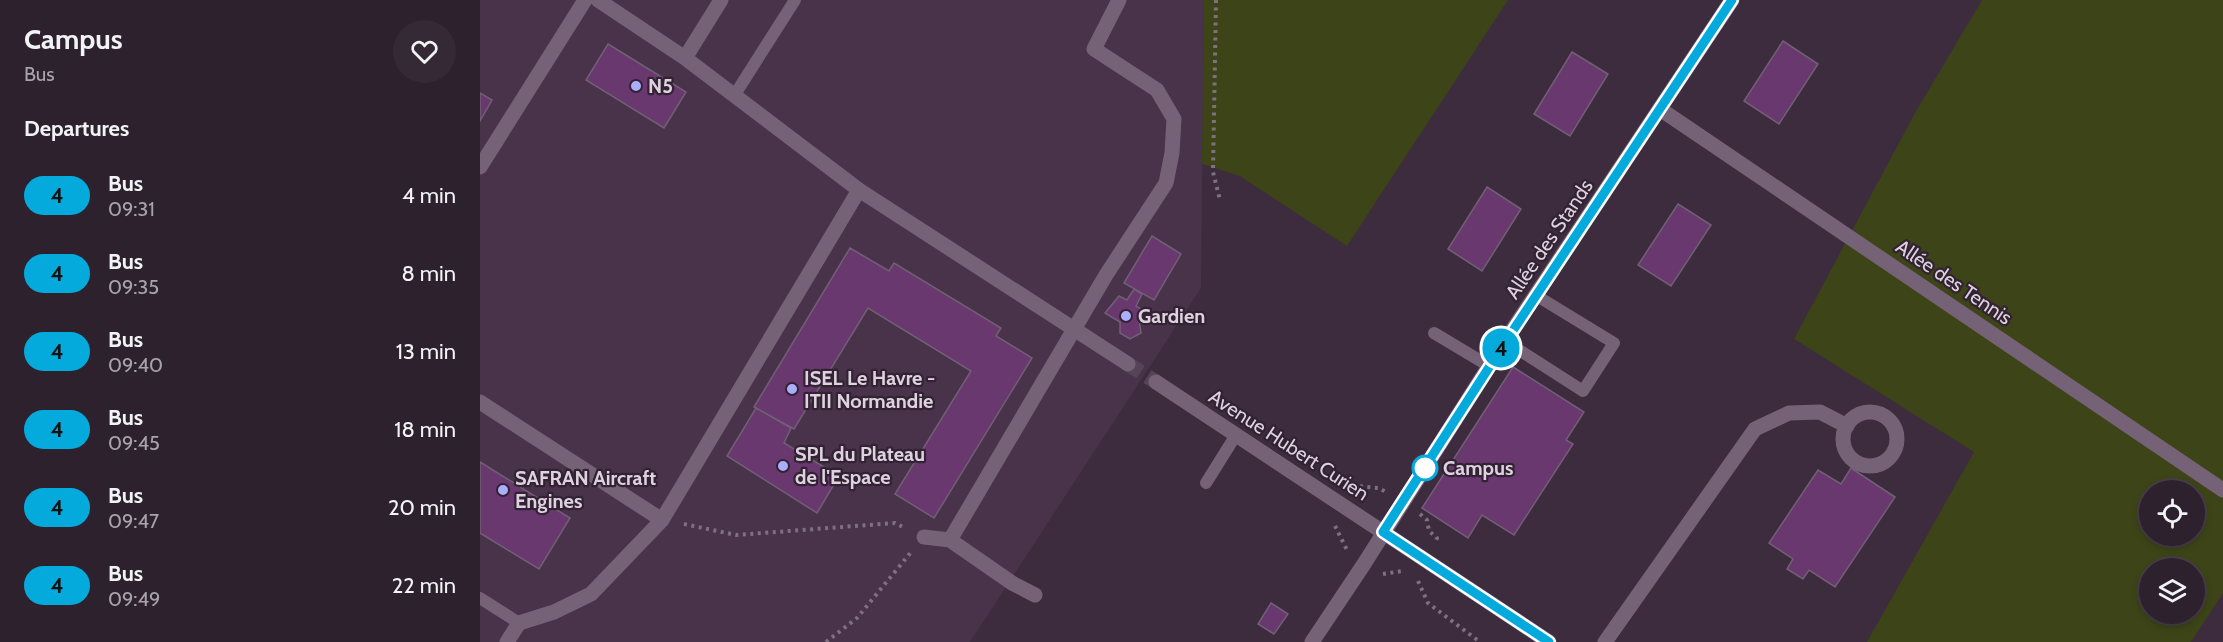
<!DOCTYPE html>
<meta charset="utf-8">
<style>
:root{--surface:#2d212e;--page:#352936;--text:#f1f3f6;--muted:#a7a3aa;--line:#483e4a}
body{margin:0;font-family:Cabin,sans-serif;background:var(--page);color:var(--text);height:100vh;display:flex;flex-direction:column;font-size:22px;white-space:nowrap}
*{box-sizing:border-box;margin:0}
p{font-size:20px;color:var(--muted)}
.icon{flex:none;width:33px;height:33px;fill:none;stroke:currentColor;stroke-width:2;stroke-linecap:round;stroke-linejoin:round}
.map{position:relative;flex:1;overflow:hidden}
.details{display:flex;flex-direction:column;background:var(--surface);width:480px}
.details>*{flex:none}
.badge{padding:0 12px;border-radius:20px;font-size:21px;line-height:39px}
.controls{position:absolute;left:1659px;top:480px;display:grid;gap:12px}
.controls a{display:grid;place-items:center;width:66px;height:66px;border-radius:50%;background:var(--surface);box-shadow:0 3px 9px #0003,0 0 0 2px var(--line);font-size:30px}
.map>.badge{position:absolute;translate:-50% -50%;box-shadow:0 0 0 3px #fff}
h2{padding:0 24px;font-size:22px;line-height:54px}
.round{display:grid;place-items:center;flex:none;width:63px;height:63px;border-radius:32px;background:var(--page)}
.headline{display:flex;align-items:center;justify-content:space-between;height:102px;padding:0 24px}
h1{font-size:28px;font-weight:700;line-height:45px}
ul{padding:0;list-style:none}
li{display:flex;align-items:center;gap:18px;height:78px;padding:0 24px}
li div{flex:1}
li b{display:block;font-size:22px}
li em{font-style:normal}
li .badge{min-width:66px;font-weight:700;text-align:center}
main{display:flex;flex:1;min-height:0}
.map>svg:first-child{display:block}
.built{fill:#48334a}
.green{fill:#3c4418;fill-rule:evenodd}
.building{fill:#69386f;stroke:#715f74;stroke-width:1.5}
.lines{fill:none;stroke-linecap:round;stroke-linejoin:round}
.minor-tunnel{stroke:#544556;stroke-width:15;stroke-dasharray:15 8;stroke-linecap:butt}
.path{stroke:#7e707f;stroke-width:4;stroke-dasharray:3 4.5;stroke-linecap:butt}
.service{stroke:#756277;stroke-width:12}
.minor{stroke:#756277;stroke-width:15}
.line-casing{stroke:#fff;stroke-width:14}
.line{stroke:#05aadd;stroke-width:9}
.poi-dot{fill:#abaffb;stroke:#322234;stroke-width:2}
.stop-dot{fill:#fff;stroke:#05aadd;stroke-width:3}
.labels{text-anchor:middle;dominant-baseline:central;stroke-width:4.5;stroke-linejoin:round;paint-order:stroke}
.poi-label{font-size:20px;font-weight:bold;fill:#ddd2de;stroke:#322234;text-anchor:start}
.street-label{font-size:20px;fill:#ddd2de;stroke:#322234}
.stop-label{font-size:20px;font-weight:bold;fill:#ddd2de;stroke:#322234;text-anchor:start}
</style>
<main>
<section class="details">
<div class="headline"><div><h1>Campus</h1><p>Bus</p></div><a class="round"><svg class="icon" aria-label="heart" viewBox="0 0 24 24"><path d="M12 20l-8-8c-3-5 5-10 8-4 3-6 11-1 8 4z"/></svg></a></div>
<h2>Departures</h2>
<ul>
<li><span class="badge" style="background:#05aadd;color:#111">4</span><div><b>Bus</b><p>09:31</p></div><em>4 min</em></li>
<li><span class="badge" style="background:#05aadd;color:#111">4</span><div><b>Bus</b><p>09:35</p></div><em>8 min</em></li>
<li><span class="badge" style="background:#05aadd;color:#111">4</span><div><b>Bus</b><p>09:40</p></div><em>13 min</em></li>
<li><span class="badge" style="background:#05aadd;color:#111">4</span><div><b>Bus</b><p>09:45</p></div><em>18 min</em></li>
<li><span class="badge" style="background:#05aadd;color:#111">4</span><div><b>Bus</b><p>09:47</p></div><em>20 min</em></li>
<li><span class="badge" style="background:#05aadd;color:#111">4</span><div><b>Bus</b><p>09:49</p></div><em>22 min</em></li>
</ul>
</section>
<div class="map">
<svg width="1743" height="642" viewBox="0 0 1743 642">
<rect width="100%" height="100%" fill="#3c2c3e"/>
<path class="built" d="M0,0H724L721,288L490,642H0Z"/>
<g class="green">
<path d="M724,0H1028L867,246L760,176L722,164Z"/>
<path d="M1502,0H1743V593L1711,642H1387L1494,452L1314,339L1435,113ZM1670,490H1714V536H1670ZM1670,568H1714V614H1670Z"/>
</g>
<g class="building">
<path d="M1303,41L1338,64L1299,124L1264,101Z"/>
<path d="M128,44L206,92L184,128L106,80Z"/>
<path d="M1092,52L1128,74L1090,136L1054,114Z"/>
<path d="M0,93L12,100L0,121Z"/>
<path d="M1007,187L1041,209L1002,271L968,249Z"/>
<path d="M1198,204L1231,225L1191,286L1158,265Z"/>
<path d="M672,236L701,254L674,300L644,283Z"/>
<path d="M370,248L409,271L414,263L521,328L516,336L552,358L454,518L415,494L491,371L388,308L314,429L274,407Z"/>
<path d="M654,289L662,294L656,306L664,311L659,319L661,333L650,339L640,333V322L625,313L639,296L647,300Z"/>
<path d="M1033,367L1104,412L1086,440L1093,444L1034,535L1002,515L988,538L942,508Z"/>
<path d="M276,408L311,428L304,443L359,476L337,513L247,456Z"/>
<path d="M0,462L90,518L59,569L0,533Z"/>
<path d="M1371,468L1415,497L1355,587L1329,570L1323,579L1307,569L1313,559L1289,543L1338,470L1361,484Z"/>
<path d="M791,603L808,614L794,634L778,624Z"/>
</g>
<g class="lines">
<path class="minor-tunnel" d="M648,364L676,382"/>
<g class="path">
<path d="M736,0L733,172L740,200"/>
<path d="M874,489L876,486L899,488L906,492"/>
<path d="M940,514L947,520L949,531L957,538L955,543"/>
<path d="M204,524L256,535L415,523L425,528"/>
<path d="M855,526L868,552"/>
<path d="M903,574L922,571"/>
<path d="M938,581L948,603L1000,642"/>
<path d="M346,642L377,618L432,551"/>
</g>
<g class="service">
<path d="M254,96L315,0"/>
<path d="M954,333L1009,366"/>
<path d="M1025,341L1103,391L1134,343L1057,296"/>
<path d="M726,483L756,435"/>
<path d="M0,598L39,623"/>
</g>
<g class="minor">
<path d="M118,0L205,58L379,190L648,364"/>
<path d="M205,58L241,0"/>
<path d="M1180,109L1743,490"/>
<path d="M0,167L105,0"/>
<path d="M676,382L1069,642"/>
<path d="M0,402L182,520"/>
<circle cx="1390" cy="439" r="27"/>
<path d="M444,537L470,540L532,583L555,595"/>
<path d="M470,540L626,275L686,183L692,153L694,119L677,90L614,49L639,0"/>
<path d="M27,642L39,623L74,612L111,594L182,520L379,190"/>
<path d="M832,642L884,564L1025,341L1252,0"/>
<path d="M1125,642L1275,429L1309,413L1340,412L1367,426"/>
</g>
</g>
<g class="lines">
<defs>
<path id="line" d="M1069,642L903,532L1026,341L1252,0"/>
</defs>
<use href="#line" class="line-casing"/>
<use href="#line" class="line"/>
</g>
<g class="poi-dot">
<circle cx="156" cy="86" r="6"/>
<circle cx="646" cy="316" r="6"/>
<circle cx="312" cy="389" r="6"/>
<circle cx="303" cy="466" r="6"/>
<circle cx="23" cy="490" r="6"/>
</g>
<circle class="stop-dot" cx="945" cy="468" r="12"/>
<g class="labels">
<g class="poi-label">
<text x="168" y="86">N5</text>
<text x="658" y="316">Gardien</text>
<text x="324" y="378">ISEL Le Havre -<tspan x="324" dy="23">ITII Normandie</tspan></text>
<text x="315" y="454">SPL du Plateau<tspan x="315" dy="23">de l'Espace</tspan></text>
<text x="35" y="478">SAFRAN Aircraft<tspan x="35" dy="23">Engines</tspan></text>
</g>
<g class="street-label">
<text transform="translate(1069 239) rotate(-56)">Allée des Stands</text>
<text transform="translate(1474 282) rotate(34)">Allée des Tennis</text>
<text transform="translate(809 445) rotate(33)">Avenue Hubert Curien</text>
</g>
<g class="stop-label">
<text x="963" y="468">Campus</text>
</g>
</g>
</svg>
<div class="controls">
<a><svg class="icon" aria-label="locate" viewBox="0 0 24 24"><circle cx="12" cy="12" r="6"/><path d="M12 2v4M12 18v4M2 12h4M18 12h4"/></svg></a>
<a><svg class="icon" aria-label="layers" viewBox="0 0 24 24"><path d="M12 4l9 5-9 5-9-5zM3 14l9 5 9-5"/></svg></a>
</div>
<b class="badge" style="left:1021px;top:348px;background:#05aadd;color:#111">4</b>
</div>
</main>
